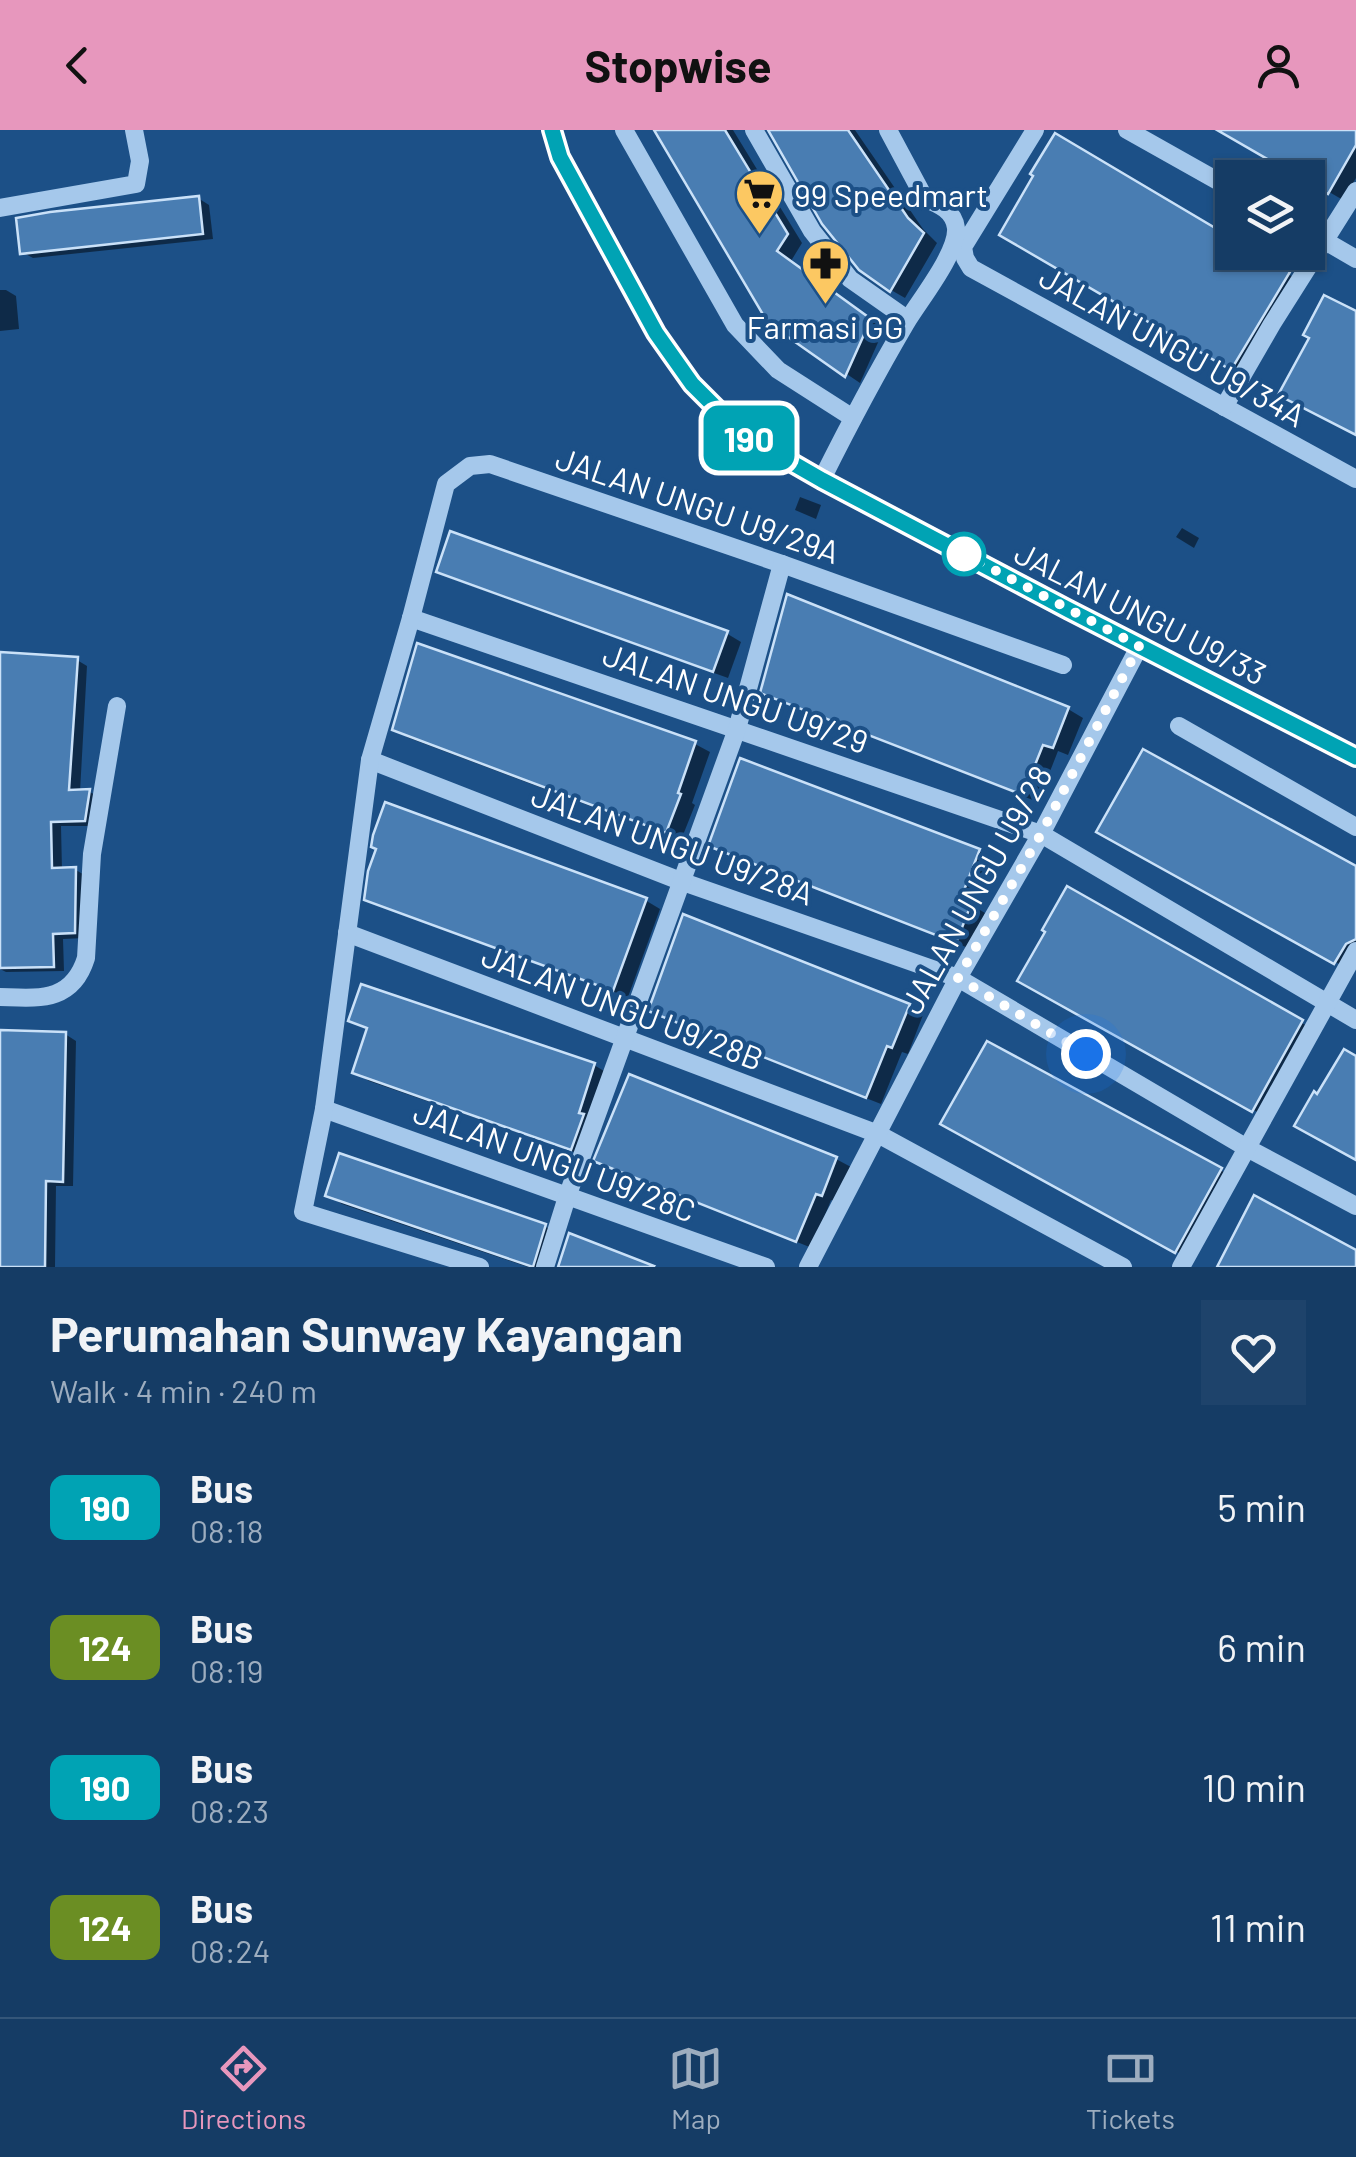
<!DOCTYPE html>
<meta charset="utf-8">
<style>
:root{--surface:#153c65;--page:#1e436b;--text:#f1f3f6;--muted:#9dadbf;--line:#345679;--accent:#e797bd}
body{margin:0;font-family:Barlow,sans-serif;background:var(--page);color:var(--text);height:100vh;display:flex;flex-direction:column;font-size:38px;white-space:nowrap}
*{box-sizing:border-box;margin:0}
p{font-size:32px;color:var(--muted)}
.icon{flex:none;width:55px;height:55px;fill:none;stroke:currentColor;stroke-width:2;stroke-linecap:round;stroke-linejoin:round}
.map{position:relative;height:1137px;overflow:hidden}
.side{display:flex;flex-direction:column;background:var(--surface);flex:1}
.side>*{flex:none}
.badge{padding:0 20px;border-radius:15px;font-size:35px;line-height:65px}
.buttons{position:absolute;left:1215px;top:30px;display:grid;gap:20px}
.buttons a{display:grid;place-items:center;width:110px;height:110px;border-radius:0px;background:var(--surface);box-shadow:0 2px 8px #0004,0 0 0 2px var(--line);font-size:50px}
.you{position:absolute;width:50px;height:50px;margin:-25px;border:8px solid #fff;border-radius:50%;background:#1a73e8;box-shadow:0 0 0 15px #1a73e833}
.map>.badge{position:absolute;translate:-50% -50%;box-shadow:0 0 0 5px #fff}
.round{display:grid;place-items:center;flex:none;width:105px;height:105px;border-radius:0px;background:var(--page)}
.overview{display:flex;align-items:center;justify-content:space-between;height:170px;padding:0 50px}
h1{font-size:48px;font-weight:700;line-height:75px}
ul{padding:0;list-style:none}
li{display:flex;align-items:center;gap:30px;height:140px;padding:0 50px}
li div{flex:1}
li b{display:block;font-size:38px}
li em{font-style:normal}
li .badge{min-width:110px;font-weight:700;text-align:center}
header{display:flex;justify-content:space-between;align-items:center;height:130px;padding:0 50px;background:var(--accent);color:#111;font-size:45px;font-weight:700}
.tab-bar{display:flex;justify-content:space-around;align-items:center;height:140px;border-top:2px solid var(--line);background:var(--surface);font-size:28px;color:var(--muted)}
.tab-bar a{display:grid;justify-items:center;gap:5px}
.tab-bar .active{color:var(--accent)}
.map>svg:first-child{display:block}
.shadow{fill:#0007}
.building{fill:#497db2;stroke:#cae1f8;stroke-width:2.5}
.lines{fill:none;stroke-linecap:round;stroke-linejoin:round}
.minor{stroke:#a5c8eb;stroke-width:18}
.line-casing{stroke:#fff;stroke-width:22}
.line{stroke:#00a3b4;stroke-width:15}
.walk{stroke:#fff;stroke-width:10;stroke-dasharray:0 18}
.stop-dot{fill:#fff;stroke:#00a3b4;stroke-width:5}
.labels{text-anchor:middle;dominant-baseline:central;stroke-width:8;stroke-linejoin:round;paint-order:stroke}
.poi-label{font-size:32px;fill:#fff;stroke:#1c5087;text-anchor:start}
.street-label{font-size:32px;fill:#fff;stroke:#1c5087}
</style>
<header><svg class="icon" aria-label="back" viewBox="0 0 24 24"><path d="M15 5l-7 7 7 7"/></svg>Stopwise<svg class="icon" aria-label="person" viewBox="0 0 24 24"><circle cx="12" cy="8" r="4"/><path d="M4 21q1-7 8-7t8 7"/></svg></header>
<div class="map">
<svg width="1356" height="1137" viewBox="0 0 1356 1137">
<rect width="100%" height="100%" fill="#1c5087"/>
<g class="shadow">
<path d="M657,0H733L802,113L791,131L884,199L860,253L770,192Z"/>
<path d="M771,0H855L923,99L937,113L905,168L891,160Z"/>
<path d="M1222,0H1356V48L1343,70Z"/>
<path d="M1056,6L1232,111V122H1252L1303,153L1247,246L1002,104Z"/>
<path d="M198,68L209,75L213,109L33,128L22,122Z"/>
<path d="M0,160H6L16,166L19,199L0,201Z"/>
<path d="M800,367L821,375L816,389L795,380Z"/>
<path d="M1182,398L1199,408L1194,418L1176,407Z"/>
<path d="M439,441L726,503L741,512L728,548L453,449Z"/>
<path d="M789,467L1068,579L1083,588L1068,625L1058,621L1038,672L777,570L763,561Z"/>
<path d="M0,525L77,530L87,536L80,662H90L100,668L95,696H61L62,740H76L86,746L85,808L63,809L64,841L6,842L0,839Z"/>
<path d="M394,599L695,614L710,622L692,673L695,675L681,710L409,608Z"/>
<path d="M1100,701L1356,739V829L1350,840Z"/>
<path d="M979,721L993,730L975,777L985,783L971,819L726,723Z"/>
<path d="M1068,760L1316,901L1268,988L1020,850Z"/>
<path d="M367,768L645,770L660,779L628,867L382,777Z"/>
<path d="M362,857L594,935L609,944L586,1026L369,951L355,942L369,900L351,890Z"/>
<path d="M909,876L923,885L908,924L902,922L881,974L665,889L651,880Z"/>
<path d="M0,902L65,904L76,911L73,1056H56L55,1137H0Z"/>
<path d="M988,914L1235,1048L1190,1129L944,993Z"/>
<path d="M836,1029L851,1037L837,1072L831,1070L812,1118L611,1038L596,1030Z"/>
<path d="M328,1065L544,1096L559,1104L550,1137H528L342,1074Z"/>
</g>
<g class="building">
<path d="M654,0H725L788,104L777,121L871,189L845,247L768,193Z"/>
<path d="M768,0H848L908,88L924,103L890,162L859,140L822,94Z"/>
<path d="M1217,0H1356V15L1328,64L1308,52V48H1300Z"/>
<path d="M1055,3L1232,108V122H1257L1290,142L1231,240L999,105L1033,46L1030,44Z"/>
<path d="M199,66L203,104L20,124L16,88L50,82Z"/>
<path d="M1324,165L1356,181V305L1278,265L1309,208L1303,205Z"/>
<path d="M450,401L728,501L713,542L436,442Z"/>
<path d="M787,464L1069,577L1053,618L1043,615L1023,665L760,563Z"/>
<path d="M417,513L696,611L678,663L681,664L666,703L392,600Z"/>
<path d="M0,522L78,527L69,660L90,659L85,691L51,692L52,738L76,737L75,803L53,804L54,837L0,838Z"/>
<path d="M1143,619L1356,736V809L1346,814L1334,834L1096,702Z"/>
<path d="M740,628L980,719L961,768L972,772L956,813L708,716Z"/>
<path d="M385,672L647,768L613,861L364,770L368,741L376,719L371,717L373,705Z"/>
<path d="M1067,756L1303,890L1252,982L1017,851L1045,802L1042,800Z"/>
<path d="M683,784L910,874L892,918L887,916L866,968L648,881Z"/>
<path d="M361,854L595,933L579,983L584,984L571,1020L352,943L367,898L348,891Z"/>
<path d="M0,900L66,902L63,1052L46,1051L45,1137H0Z"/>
<path d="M987,911L1222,1038L1175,1123L940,994Z"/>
<path d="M1344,919L1356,926V1030L1294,996L1314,961L1317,964Z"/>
<path d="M629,944L837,1027L822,1066L816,1064L796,1112L593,1031Z"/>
<path d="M339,1023L546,1094L533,1137L325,1066Z"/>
<path d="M1254,1065L1356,1120V1137H1217Z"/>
<path d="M569,1103L654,1136L653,1137H558Z"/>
</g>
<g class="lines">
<g class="minor">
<path d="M552,0L560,27L657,203L692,254L743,305L822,349L1139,517L1356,627"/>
<path d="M624,0L735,195L778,240L853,288"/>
<path d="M754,0L812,101L850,149L907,189"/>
<path d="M1035,0L963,117L965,128L971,138L1356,349"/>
<path d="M1127,0L1232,59"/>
<path d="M0,78L136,54L140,31L134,0"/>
<path d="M1308,101L1356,129"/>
<path d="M1224,277L1272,194L1356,61"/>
<path d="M822,349C848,297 876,244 906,193C919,171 958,123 956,98C954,81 939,74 925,69L888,0"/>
<path d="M411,488L1041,704L1356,890"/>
<path d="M1179,596L1356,697"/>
<path d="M370,630L683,752L958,848L1247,1018L1356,1076"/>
<path d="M347,803L878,1004L1123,1137"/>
<path d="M0,867C38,868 72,873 86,828L92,724L117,576"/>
<path d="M324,979L766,1137"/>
<path d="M480,1137L303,1082L324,979L370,630L411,488L446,354L470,336L490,334L782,434L1063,535"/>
<path d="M545,1137L567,1067L737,599L782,434"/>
<path d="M808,1137L958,848L1041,704L1139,517"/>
<path d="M1181,1137L1356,821"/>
</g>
</g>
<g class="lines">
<defs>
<path id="line" d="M552,0L560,27L656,203L692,254L742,304L822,350L1069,480L1356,627"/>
</defs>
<use href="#line" class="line-casing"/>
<use href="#line" class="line"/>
<path class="walk" d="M964,424L1139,516L1041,704L958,848L1086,924"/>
</g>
<defs>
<symbol id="supermarket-pin" viewBox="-11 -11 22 30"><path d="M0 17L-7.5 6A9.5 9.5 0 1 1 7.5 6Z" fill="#fcc862" stroke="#1c5087"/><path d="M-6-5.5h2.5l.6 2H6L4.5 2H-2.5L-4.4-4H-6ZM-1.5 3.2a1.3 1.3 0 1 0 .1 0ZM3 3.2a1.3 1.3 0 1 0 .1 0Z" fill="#111"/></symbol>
<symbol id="pharmacy-pin" viewBox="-11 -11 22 30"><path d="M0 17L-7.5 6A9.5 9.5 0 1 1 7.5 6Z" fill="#fcc862" stroke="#1c5087"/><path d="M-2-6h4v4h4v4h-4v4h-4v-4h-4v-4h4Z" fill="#111"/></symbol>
</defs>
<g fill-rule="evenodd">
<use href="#supermarket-pin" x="732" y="36" width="55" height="75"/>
<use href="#pharmacy-pin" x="798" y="106" width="55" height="75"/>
</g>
<circle class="stop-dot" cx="964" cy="424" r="20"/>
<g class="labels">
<g class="poi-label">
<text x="794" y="64">99 Speedmart</text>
<text x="825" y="196" text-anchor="middle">Farmasi GG</text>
</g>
<g class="street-label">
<text transform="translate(1173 215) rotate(29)">JALAN UNGU U9/34A</text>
<text transform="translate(698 374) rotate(19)">JALAN UNGU U9/29A</text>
<text transform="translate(1141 482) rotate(27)">JALAN UNGU U9/33</text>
<text transform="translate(736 567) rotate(19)">JALAN UNGU U9/29</text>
<text transform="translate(673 713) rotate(20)">JALAN UNGU U9/28A</text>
<text transform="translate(975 759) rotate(-61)">JALAN UNGU U9/28</text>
<text transform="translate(623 876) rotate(21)">JALAN UNGU U9/28B</text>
<text transform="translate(555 1030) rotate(20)">JALAN UNGU U9/28C</text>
</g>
</g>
</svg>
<div class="buttons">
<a><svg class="icon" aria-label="layers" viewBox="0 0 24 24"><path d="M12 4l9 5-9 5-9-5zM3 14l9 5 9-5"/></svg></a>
</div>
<div class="you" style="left:1086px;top:924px"></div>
<b class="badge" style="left:749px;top:308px;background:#00a3b4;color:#fff">190</b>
</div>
<section class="side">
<div class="overview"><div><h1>Perumahan Sunway Kayangan</h1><p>Walk · 4 min · 240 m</p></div><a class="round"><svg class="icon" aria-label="heart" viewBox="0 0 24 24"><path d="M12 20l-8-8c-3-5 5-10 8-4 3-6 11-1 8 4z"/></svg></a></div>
<ul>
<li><span class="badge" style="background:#00a3b4;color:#fff">190</span><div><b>Bus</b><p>08:18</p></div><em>5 min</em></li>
<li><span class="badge" style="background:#6b8e23;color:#fff">124</span><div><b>Bus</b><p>08:19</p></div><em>6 min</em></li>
<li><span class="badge" style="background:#00a3b4;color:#fff">190</span><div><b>Bus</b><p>08:23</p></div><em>10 min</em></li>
<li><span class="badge" style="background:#6b8e23;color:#fff">124</span><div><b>Bus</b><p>08:24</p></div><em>11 min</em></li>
</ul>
</section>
<nav class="tab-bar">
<a class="active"><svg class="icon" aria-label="directions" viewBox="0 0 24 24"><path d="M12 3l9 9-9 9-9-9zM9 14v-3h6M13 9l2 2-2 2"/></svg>Directions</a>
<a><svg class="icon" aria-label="map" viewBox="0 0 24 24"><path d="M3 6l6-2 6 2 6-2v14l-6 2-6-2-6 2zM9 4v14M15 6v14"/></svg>Map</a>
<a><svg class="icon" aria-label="tickets" viewBox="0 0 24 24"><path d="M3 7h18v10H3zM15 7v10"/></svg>Tickets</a>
</nav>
